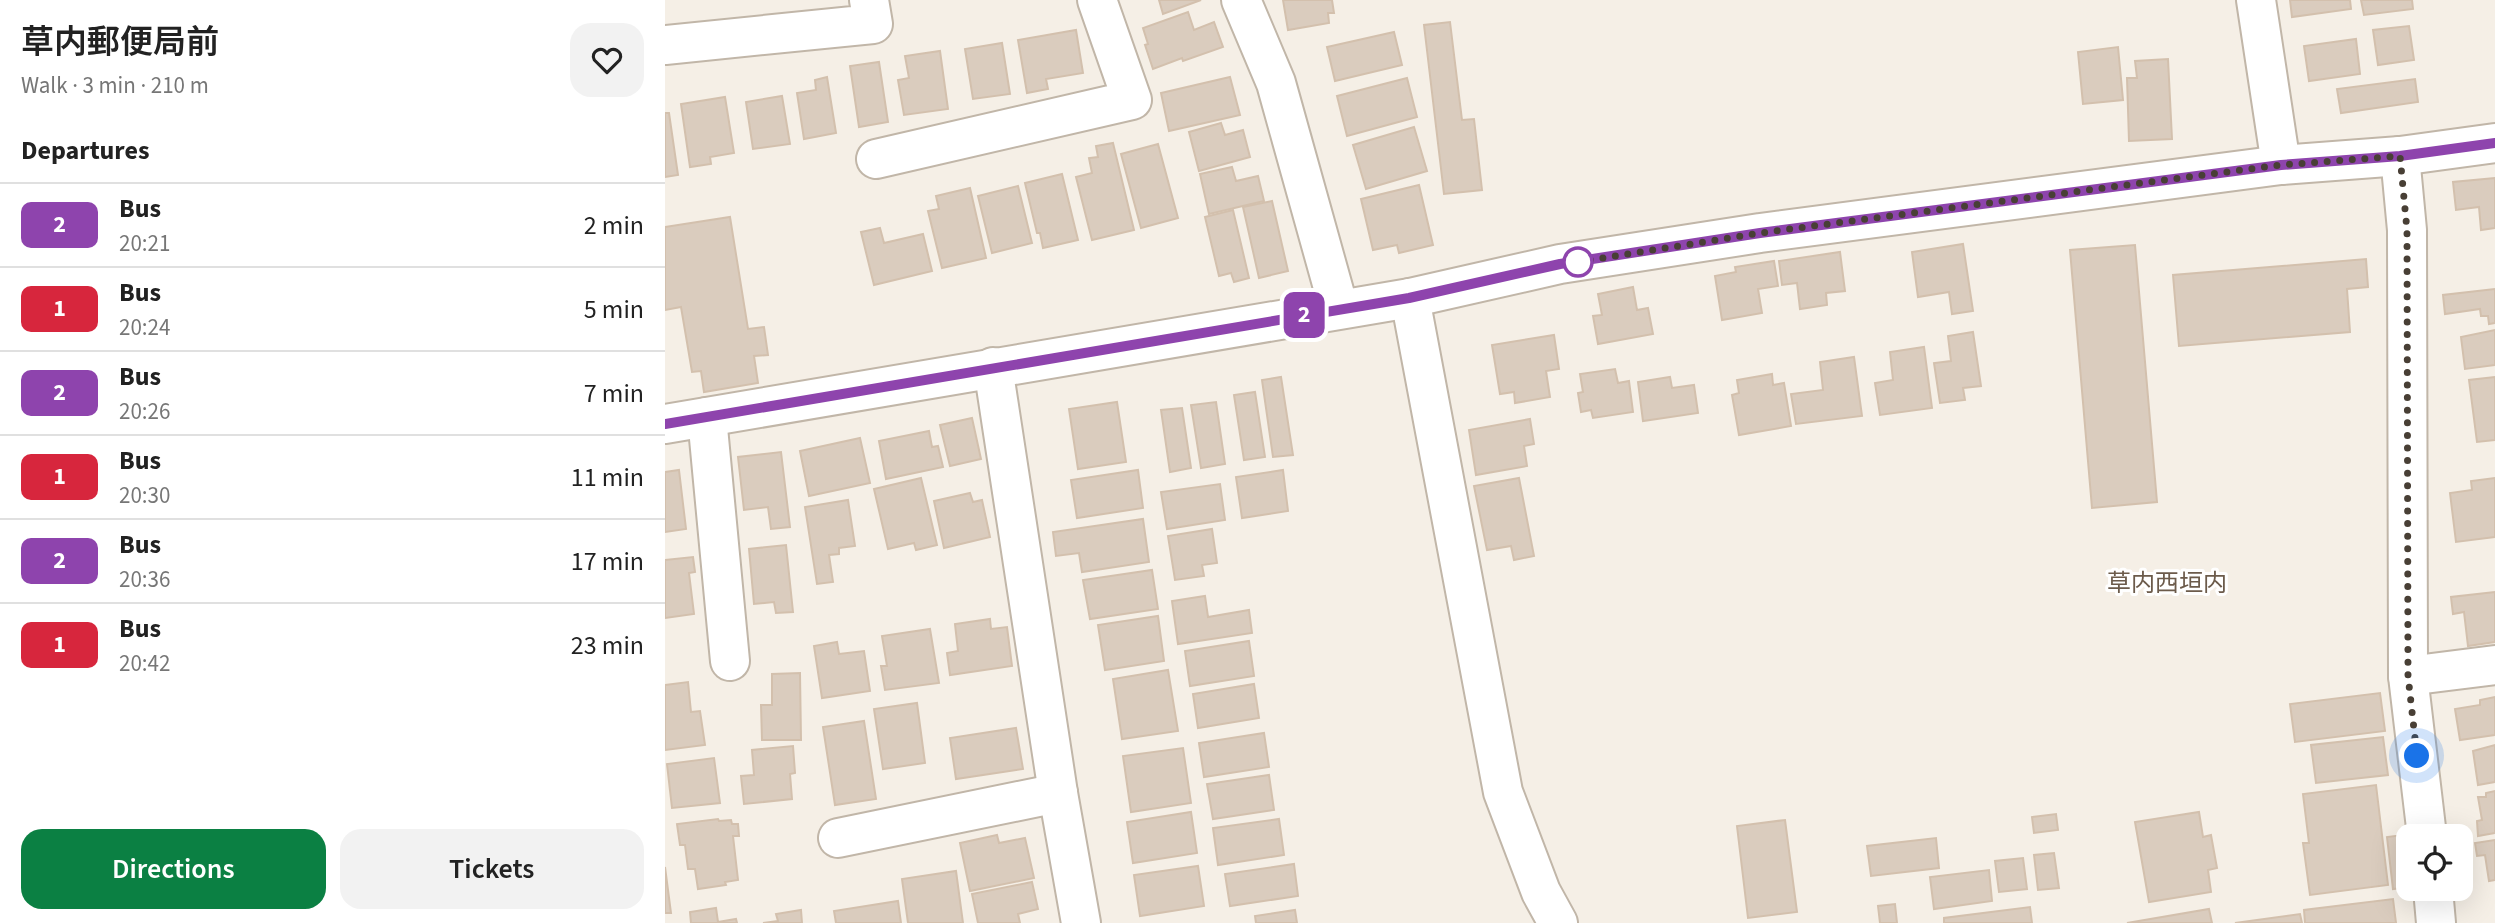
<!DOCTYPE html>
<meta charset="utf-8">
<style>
:root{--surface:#fff;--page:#f2f2f2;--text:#222;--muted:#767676;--line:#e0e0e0;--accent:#0b8043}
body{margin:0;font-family:"Source Sans 3","Noto Sans JP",sans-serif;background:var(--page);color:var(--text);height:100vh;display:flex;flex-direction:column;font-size:26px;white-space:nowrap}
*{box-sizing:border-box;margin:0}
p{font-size:23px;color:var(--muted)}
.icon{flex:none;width:38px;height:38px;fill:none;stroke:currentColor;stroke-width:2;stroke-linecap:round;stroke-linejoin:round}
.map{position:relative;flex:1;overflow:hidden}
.details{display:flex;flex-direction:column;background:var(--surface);width:665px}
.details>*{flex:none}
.badge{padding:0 14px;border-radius:10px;font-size:24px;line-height:46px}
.controls{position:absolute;left:1731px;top:824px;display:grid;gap:14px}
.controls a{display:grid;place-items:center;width:77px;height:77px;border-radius:14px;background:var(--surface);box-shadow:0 7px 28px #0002;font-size:35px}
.you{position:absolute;width:35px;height:35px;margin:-18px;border:5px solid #fff;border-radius:50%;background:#1a73e8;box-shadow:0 0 0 10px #1a73e833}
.map>.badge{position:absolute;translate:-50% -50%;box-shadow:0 0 0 4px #fff}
h2{padding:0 21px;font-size:26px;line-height:63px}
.round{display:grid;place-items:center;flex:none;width:74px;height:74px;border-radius:21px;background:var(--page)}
.head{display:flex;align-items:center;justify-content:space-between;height:119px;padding:0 21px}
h1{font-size:33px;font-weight:600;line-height:52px}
.primary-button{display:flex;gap:14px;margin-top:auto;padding:14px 21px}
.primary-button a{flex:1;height:80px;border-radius:21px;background:var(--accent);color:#fff;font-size:28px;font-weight:600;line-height:80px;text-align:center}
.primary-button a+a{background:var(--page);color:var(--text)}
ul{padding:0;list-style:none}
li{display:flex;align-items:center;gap:21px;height:84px;padding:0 21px;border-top:2px solid var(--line)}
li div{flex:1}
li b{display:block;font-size:26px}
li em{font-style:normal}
li .badge{min-width:77px;font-weight:700;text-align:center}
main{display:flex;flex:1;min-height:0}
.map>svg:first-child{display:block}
.building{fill:#daccbe;stroke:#d3c0ad;stroke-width:2}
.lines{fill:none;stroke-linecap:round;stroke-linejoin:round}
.street-casing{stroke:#c1b6a8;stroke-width:42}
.street{stroke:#fff;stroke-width:38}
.line-casing{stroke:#fff;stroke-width:16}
.line{stroke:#8e44ad;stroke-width:10}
.walk{stroke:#483f35;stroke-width:7;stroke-dasharray:0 12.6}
.stop-dot{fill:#fff;stroke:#8e44ad;stroke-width:3.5}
.labels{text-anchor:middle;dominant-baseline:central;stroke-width:6;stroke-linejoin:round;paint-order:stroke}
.neighbourhood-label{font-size:24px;fill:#6c5b4b;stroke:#fff}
</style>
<main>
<section class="details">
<div class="head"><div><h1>草内郵便局前</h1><p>Walk · 3 min · 210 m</p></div><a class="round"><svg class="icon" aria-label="heart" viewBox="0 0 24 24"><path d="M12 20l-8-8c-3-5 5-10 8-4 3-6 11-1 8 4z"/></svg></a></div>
<h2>Departures</h2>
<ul>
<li><span class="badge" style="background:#8e44ad;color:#fff">2</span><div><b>Bus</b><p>20:21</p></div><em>2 min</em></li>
<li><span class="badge" style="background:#d7263d;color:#fff">1</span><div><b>Bus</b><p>20:24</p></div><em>5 min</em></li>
<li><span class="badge" style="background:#8e44ad;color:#fff">2</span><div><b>Bus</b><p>20:26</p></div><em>7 min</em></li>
<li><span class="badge" style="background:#d7263d;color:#fff">1</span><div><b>Bus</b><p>20:30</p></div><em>11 min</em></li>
<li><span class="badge" style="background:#8e44ad;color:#fff">2</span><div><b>Bus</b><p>20:36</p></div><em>17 min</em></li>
<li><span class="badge" style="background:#d7263d;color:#fff">1</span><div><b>Bus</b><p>20:42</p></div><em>23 min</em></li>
</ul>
<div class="primary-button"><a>Directions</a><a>Tickets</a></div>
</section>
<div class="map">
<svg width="1830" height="923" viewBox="0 0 1830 923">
<rect width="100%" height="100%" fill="#f5efe6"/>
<g class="building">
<path d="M494,0H536L498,14Z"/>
<path d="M618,0H667L669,13H663L664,23L623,30Z"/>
<path d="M1625,0H1685L1686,9L1627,17Z"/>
<path d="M1696,0H1747L1748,9L1699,15Z"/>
<path d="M523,12L529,30L549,22L558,47L518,61L517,58L488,69L480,45L483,44L478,28Z"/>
<path d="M785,22L797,120L809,119L817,190L779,194L759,25Z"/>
<path d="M1744,26L1749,60L1713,65L1708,30Z"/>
<path d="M411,30L418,73L381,79L383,89L362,93L353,40Z"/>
<path d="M729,32L737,65L670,81L662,47Z"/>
<path d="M1691,39L1695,74L1644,81L1639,46Z"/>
<path d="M337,43L345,94L308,99L300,49Z"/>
<path d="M1453,47L1458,100L1418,104L1413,52Z"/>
<path d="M275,51L283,109L239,115L233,80L244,78L240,56Z"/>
<path d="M1503,59L1507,139L1464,141L1462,78H1472L1470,61Z"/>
<path d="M214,62L223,122L194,127L185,66Z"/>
<path d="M162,77L171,133L139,139L132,93L151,90L150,80Z"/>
<path d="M565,77L575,115L504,131L496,93Z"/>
<path d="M742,78L752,117L682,136L672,96Z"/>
<path d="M1750,79L1753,102L1676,113L1672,89Z"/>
<path d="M117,96L125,144L88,149L81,102Z"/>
<path d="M60,97L69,153L45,157L46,164L25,167L16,104Z"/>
<path d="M0,113H4L13,175L0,177Z"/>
<path d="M556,123L560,135L578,130L585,157L534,171L524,132Z"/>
<path d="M749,127L762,171L701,189L688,145Z"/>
<path d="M448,143L469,230L427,240L411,177L427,173L424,158L433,157L431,146Z"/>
<path d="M493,144L513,218L476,228L456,154Z"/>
<path d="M567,167L571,181L593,176L599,201L544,214L535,174Z"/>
<path d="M397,174L413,240L378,248L375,233H372L360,183Z"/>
<path d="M1830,178V228L1816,230L1814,207L1791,210L1788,182Z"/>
<path d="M754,185L768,245L734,253L732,245L708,250L696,199Z"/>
<path d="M353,186L367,243L327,253L313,196Z"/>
<path d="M305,188L321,258L277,268L263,211L274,209L271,196Z"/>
<path d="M607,201L623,271L594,278L578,207Z"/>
<path d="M568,210L584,278L569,282L566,273L554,276L540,217Z"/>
<path d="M65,217L83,329L99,327L103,355L89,356L93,383L39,392L36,371L27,372L16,307L0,310V227Z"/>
<path d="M215,228L219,243L258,234L267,271L209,285L196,232Z"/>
<path d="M1298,244L1308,311L1287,314L1284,292L1253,297L1247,252Z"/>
<path d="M1470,245L1492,502L1427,508L1405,250Z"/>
<path d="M1175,252L1180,291L1161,293L1162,305L1135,309L1132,283L1117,285L1114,261Z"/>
<path d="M1701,259L1703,287L1682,289L1685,332L1514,346L1508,275Z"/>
<path d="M1109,261L1113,286L1093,289L1097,313L1057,320L1050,276L1071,272L1070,267Z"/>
<path d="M968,287L972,310L983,308L988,334L933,344L928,316L937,315L933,294Z"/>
<path d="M1830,289V323L1824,324L1823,316H1816L1815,309L1780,314L1778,295Z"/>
<path d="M1830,330V365L1800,369L1796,337Z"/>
<path d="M1308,332L1316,386L1298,388L1300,400L1275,403L1269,363L1286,361L1283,336Z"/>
<path d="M889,335L894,369L881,371L885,397L850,403L849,392L835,394L827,345Z"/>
<path d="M1259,347L1267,408L1215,415L1210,383L1228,380L1225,352Z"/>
<path d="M1189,357L1197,416L1131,424L1126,394L1158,390L1155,362Z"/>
<path d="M950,369L953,383L964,381L968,412L928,418L926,410L916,412L913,393L918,392L915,374Z"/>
<path d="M1107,374L1108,385L1119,383L1126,426L1074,435L1067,395L1074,393L1072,380Z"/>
<path d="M616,377L628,455L608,457L597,380Z"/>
<path d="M1005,377L1007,388L1029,385L1033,413L978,421L973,382Z"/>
<path d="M1830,377V440L1812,442L1804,380Z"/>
<path d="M590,392L600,457L579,460L569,395Z"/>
<path d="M452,402L461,462L413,469L404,409Z"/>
<path d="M551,402L560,464L536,468L526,405Z"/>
<path d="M517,408L526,468L505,472L496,410Z"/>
<path d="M307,418L316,459L285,466L275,425Z"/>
<path d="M865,419L869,444L859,446L862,466L811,475L804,430Z"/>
<path d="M264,431L267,447L273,446L278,467L221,479L214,441Z"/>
<path d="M195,438L205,483L144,496L135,451Z"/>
<path d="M116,452L125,527L106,529L103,507L79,510L73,457Z"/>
<path d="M14,470L21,529L0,532V472Z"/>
<path d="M473,470L478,508L412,518L406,480Z"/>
<path d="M618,470L623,511L577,518L571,477Z"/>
<path d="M256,478L272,545L251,550L249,543L223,549L209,489Z"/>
<path d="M854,478L869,556L849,560L846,546L822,550L809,486Z"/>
<path d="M1830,478V537L1791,542L1785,493L1807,490L1806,481Z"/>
<path d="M555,484L560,520L502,529L496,492Z"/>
<path d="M305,493L308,502L317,500L325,537L279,548L269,501Z"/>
<path d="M183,500L190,546L174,548V554L164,555L168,582L152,584L140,507Z"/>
<path d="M478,519L484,562L417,572L414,553L391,556L388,532Z"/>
<path d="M547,529L552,563L537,565L539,576L510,580L503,536Z"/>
<path d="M121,545L128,612L111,613L109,602L89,604L84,549Z"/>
<path d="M28,557L30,572L24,573L29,614L0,618V560Z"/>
<path d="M487,570L493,609L425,619L418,580Z"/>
<path d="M1830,592V642L1803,646L1799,612L1788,614L1786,597Z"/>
<path d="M540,596L543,617L584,610L587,633L513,644L507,601Z"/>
<path d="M493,616L499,661L440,670L433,625Z"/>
<path d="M325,619L326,629L342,627L347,666L285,675L282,653L293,651L290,624Z"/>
<path d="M265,629L274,683L220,690L216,666H222L217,636Z"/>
<path d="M584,641L589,676L525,686L520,651Z"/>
<path d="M172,642L174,654L199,651L205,691L157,698L149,646Z"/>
<path d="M503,670L513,731L457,739L448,679Z"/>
<path d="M135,673L136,740H97L96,705H107V674Z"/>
<path d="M23,682L26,712L35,711L40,745L0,750V685Z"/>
<path d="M589,684L594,718L533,728L528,694Z"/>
<path d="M1715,693L1720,731L1630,742L1625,704Z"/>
<path d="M1830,697V735L1795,740L1790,709L1815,705V700Z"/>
<path d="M252,703L260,763L218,769L209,709Z"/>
<path d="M199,721L211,799L170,805L158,727Z"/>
<path d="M351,728L358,769L291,779L285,738Z"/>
<path d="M599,733L604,767L539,777L534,743Z"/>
<path d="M1718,737L1723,775L1651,783L1646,745Z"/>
<path d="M1830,745V782L1813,785L1808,751Z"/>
<path d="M128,746L130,773L125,774L127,799L79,804L76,776L89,775L87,750Z"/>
<path d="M518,748L526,803L466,812L458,756Z"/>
<path d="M49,758L55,803L7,808L2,764Z"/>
<path d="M604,775L609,810L548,819L542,784Z"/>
<path d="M1711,785L1723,885L1645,895L1638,843H1644L1638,794Z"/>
<path d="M1830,791V833L1813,836L1812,821L1817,820L1813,797H1821V793Z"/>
<path d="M526,812L532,853L468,863L462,822Z"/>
<path d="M1534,812L1538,837L1546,835L1552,868L1543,870L1546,892L1484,902L1470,822Z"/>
<path d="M1391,814L1393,830L1369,833L1367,817Z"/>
<path d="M53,819L54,821L66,820L67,824H73L74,836H68L73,880L60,882L61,885L33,889L30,869H23L20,845H15L12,824Z"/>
<path d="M614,819L619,855L553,865L548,828Z"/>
<path d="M1120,820L1132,912L1083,918L1072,826Z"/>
<path d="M1745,834L1743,836V887L1728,889L1722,837Z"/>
<path d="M332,835L334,843L360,838L369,878L305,891L295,843Z"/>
<path d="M1271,838L1274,868L1206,876L1202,846Z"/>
<path d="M1830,840V880L1824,881L1820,855L1812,856L1810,843Z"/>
<path d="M1389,853L1394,888L1373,890L1369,855Z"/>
<path d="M1358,858L1362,889L1334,892L1330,861Z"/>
<path d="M629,864L633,896L565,906L560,874Z"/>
<path d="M533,866L539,906L475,916L469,875Z"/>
<path d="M0,867L6,913H0Z"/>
<path d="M1324,870L1327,901L1269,909L1265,877Z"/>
<path d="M291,871L298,923H243L237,879Z"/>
<path d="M367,882L373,909L353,914L355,923H313L307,894Z"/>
<path d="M1728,899L1731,923H1640L1639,910Z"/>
<path d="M233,901L236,923H171L169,911Z"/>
<path d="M1230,904L1232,923H1215L1213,906Z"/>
<path d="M1365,907L1367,923H1279V918Z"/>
<path d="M51,908L53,922L71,919L72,923H26L25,912Z"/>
<path d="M1544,909L1547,923H1462Z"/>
<path d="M136,910L137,923H98L113,921L111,914Z"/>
<path d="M630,910L632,923H591L590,916Z"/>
<path d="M1635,914L1637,923H1570Z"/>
</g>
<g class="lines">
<defs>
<g id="street">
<path d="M576,0L611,83L674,309"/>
<path d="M1591,0L1616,165"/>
<path d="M0,45L208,24L204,0"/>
<path d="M1735,156L1742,230L1743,676L1762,836"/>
<path d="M211,159L467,100L432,0"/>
<path d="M745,298L838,792L876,892L893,923"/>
<path d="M328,367L393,793L416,923"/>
<path d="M42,417L65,661"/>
<path d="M0,424L745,298L895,264L1095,233L1616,165L1735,156L1830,143"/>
<path d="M1743,676L1830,665"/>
<path d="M173,838L393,793"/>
<path d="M1768,889L1771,923"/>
</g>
</defs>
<use href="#street" class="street-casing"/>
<use href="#street" class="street"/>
</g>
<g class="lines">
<defs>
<path id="line" d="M0,424L744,298L895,264L1095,233L1616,165L1735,156L1830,143"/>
</defs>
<use href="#line" class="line-casing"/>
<use href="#line" class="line"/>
<path class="walk" d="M913,262L1095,233L1561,172L1616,165L1735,156L1742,230L1743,676L1752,756"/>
</g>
<circle class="stop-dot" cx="913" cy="262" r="14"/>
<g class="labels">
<g class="neighbourhood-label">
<text x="1502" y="583">草内西垣内</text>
</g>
</g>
</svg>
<div class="controls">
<a><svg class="icon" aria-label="locate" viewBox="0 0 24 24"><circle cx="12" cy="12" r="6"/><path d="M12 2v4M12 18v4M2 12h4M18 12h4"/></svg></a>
</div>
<div class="you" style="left:1752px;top:756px"></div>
<b class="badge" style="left:639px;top:315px;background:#8e44ad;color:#fff">2</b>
</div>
</main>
